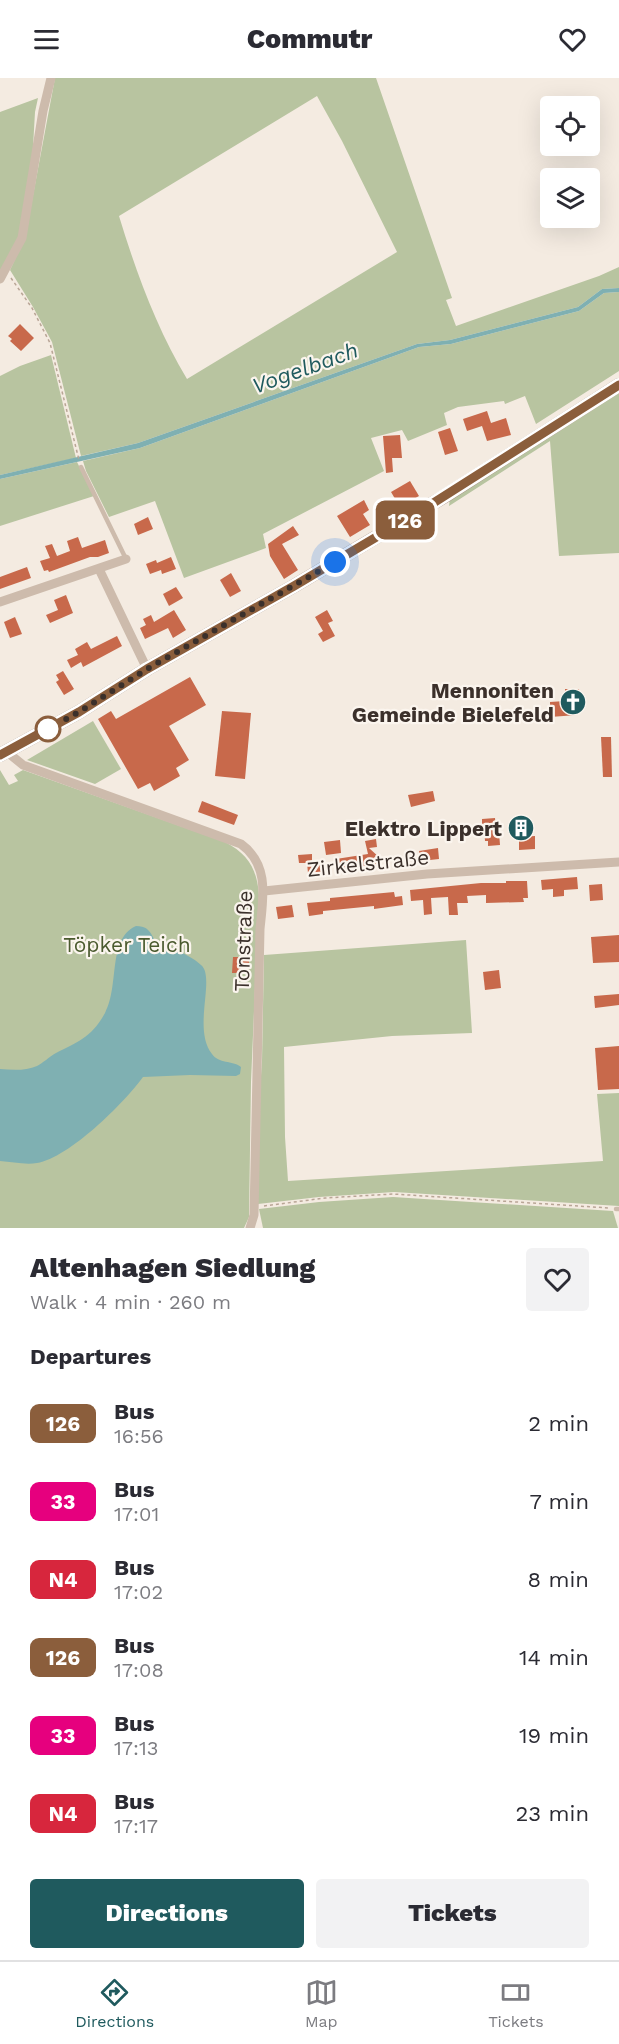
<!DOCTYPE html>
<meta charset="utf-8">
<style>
:root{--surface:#fff;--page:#f2f2f3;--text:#2b2b33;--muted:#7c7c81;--line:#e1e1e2;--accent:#1f5a5e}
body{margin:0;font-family:"Work Sans",sans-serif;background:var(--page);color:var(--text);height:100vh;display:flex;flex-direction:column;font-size:22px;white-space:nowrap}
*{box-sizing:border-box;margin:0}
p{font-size:20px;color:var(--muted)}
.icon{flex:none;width:33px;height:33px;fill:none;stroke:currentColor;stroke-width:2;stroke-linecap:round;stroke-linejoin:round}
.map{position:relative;height:1150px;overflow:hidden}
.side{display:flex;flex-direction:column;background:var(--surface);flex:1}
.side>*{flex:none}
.badge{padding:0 12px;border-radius:9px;font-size:21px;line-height:39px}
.fabs{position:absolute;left:540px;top:18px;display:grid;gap:12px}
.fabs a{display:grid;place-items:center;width:60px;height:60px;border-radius:6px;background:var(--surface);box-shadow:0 6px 24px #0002;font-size:30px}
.you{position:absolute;width:30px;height:30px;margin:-15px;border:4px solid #fff;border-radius:50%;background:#1a73e8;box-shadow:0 0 0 9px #1a73e833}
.map>.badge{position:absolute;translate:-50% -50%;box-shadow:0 0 0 3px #fff}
h2{padding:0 30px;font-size:22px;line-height:54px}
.round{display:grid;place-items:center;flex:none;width:63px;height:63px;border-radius:6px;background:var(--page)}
.head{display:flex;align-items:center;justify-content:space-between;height:102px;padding:0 30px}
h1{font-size:28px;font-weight:800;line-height:45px}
.cta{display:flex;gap:12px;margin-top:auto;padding:12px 30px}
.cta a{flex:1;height:69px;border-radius:6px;background:var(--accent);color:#fff;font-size:24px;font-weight:800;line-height:69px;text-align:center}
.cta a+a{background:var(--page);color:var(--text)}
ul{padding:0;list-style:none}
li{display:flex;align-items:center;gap:18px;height:78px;padding:0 30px}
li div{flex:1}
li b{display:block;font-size:22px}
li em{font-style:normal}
li .badge{min-width:66px;font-weight:700;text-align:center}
header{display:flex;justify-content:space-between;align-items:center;height:78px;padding:0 30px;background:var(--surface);font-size:27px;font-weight:800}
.tab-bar{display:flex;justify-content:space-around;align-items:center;height:84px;border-top:2px solid var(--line);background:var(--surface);font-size:16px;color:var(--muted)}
.tab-bar a{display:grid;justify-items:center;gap:3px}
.tab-bar .on{color:var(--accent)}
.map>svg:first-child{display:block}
.green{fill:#b8c4a0;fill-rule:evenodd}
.water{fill:#7fb0b2}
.building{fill:#c8694b}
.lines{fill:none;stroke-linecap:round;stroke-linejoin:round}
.path{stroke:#b9a596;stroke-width:1.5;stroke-dasharray:3 3;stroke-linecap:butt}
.service{stroke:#cdbbac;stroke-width:4.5}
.minor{stroke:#cdbbac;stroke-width:9}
.secondary{stroke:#a18a7d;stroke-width:14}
.line-casing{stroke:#fff;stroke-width:14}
.line{stroke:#8b5e3c;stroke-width:9}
.walk{stroke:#3b302b;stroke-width:6;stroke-dasharray:0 10.8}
.stop-dot{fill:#fff;stroke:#8b5e3c;stroke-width:3}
.labels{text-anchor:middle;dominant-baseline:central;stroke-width:4.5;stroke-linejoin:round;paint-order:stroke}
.poi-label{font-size:21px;font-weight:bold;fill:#3b302b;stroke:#fbf5ee;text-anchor:end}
.street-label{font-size:21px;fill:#3b302b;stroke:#fbf5ee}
.park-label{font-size:21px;fill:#4a5a2e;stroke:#fbf5ee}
.water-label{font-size:22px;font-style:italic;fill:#1f5a5e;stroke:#fbf5ee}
</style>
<header><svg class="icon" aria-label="menu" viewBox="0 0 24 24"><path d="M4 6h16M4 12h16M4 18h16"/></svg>Commutr<svg class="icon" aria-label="heart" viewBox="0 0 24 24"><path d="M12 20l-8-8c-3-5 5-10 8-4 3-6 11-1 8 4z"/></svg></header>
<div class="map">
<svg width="619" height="1150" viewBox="0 0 619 1150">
<rect width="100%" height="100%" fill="#f4ebe1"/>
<g class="green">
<path d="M55,0H376L452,220L446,222L456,248L599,198L619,189V210L602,211L578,229L450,262L417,266L138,365L81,378L52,264L33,229L10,192L25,160ZM317,18L342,63L397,174L187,301C157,251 136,194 119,138Z"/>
<path d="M38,20L35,34L32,87L20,159L0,196V34Z"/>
<path d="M619,214V293L536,346L525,318L505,326L504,323L458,329L444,335L447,347L408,363L402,352L371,360L384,393L263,456L266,470L184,500L155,423L109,439L86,393L83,383L140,370L419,269L451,266L579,233L604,215Z"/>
<path d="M51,277L76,380L0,397V298L20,288Z"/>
<path d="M619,313V475L559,478L550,363L449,428L450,420Z"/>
<path d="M77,384L94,418L0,448V401Z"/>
<path d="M93,643L121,691L95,706L27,682Z"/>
<path d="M0,692L9,707L18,703L14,697L23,692L225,764C248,776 257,791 259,817L251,1004L249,1139L244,1150H0Z"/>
<path d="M466,862L472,955L392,958L284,969L285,1059L288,1103L603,1083L597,1016L619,1015V1128L394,1114L319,1119L258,1126V1040L262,983L264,877Z"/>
<path d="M393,1119L613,1133L618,1150H263L259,1131L319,1124Z"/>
</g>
<g class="water">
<path d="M619,210V214L604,215L579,233L451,266L419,269L140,370L0,401V397L138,365L417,266L450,262L578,229L602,211Z"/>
<path d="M136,848C155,848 150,864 163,870C168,872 167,871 172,872C181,873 195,881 201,887C216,899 192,951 212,976C219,986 232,982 241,989L240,996L236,998L190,997L143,999C124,1025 69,1080 37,1085C26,1087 12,1084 0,1083V991C12,992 26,993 37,988C43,985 49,979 56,975C78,964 92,959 105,935C120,907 107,861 136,848Z"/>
</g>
<g class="building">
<path d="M20,246L34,260L21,273L10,263L12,261L8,258Z"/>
<path d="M487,333L491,345L506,340L511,357L487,363L482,348L467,353L463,341Z"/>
<path d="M450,350L458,373L445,377L438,354Z"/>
<path d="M400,357L402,380H392L393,394L386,395L383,358Z"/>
<path d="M410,403L419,418L400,429L391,414Z"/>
<path d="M364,422L369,432L363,436L370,447L350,459L337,438Z"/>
<path d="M148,439L153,451L138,457L134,446Z"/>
<path d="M293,448L299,457L282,466L298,492L284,501L270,478L268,466Z"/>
<path d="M78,459L82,470L105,462L109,475L98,479H90L49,494L48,492L44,493L40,483L50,480L45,468L52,466L57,478L70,473L67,463Z"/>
<path d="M171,479L176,491L162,496L161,492L150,496L146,486L156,482L157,485Z"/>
<path d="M27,489L31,500L0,511V499Z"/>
<path d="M231,495L241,513L230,519L220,502Z"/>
<path d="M176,509L183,520L169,528L163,516Z"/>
<path d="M66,517L73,535L50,545L46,537L58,532L54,522Z"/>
<path d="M174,532L186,552L173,560L168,550L145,561L140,550L146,547L143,541L151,537L154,544Z"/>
<path d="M327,532L333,543L328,545L335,558L323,564L318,556L323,553L315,539Z"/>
<path d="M15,539L22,556L10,560L4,544Z"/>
<path d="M117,558L122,568L83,589L81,584L71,590L67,582L78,577L75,571L87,564L91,571Z"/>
<path d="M63,593L74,611L64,617L56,604L59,602L56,597Z"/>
<path d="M190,599L206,627L169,648L189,682L176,690L180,698L154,713L150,705L138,711L98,641L111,633L116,641Z"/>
<path d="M565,611H579L580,622L576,623L577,637L550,639V624L565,623Z"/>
<path d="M222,633L251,635L245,701L215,698Z"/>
<path d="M601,659H611L612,699H603Z"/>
<path d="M433,713L435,723L411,729L408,717Z"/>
<path d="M202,723L238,737L234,747L198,734Z"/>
<path d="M495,740L496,754H499L500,767L488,768V763H485L484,748H482V741Z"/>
<path d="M535,758V771L519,772V759Z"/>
<path d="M376,761L377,769L369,770L380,780L381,785L377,788H350L351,791L337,793L336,781L368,776L365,763Z"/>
<path d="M340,762L341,775L326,777L324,764Z"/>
<path d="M438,770L439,781L421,783L419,773Z"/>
<path d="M312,776V784L320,783L321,794L308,795L307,785H299L298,777Z"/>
<path d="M577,799L578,811L564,812V818L553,819V811L542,812L541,802Z"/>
<path d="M506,803H527L528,820H523L524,824L486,825V817L467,818L468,825H457L458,837H449L448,819L431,820L432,836L424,837L423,822L411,823L410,812L481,805H506Z"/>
<path d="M602,806L603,822L590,823L589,807Z"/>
<path d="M394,814L395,819L402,818L403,827L374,831V828L323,833V836L309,838L307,825L330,823V820Z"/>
<path d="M292,827L294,839L278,841L276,829Z"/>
<path d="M619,857V884L593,885L591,859Z"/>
<path d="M233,879H249V895H232Z"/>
<path d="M499,892L501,910L485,912L483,894Z"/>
<path d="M619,916V927L595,930L594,918Z"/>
<path d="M619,968V1011L598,1012L595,970Z"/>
</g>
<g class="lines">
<g class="path">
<path d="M11,200L32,230L50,265L79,382"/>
<path d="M264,1128L325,1120L393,1116L609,1130"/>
</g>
<g class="service">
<path d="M81,389L126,481"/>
<path d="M616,1131H619"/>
</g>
<g class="minor">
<path d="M0,201L22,160L43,33L51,0"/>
<path d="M99,491L147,591"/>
<path d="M0,524L126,481"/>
<path d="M7,674L23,687L241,766C270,787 263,820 260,851L254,1137L250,1150"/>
<path d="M264,813L427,796L619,784"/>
</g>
<path class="secondary" d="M0,677L79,634L147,591L294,508L445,418L619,307"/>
</g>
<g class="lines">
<defs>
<path id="line" d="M0,677L79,634L147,591L294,508L427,429L619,307"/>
</defs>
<use href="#line" class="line-casing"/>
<use href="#line" class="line"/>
<path class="walk" d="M48,651L43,654L79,634L147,591L335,484"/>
</g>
<defs>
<symbol id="church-disc" viewBox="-11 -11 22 22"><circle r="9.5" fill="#1f5a5e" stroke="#fbf5ee"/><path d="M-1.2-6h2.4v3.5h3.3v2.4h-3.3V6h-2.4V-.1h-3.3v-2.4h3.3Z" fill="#fff"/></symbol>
<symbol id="building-disc" viewBox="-11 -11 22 22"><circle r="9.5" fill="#1f5a5e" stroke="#fbf5ee"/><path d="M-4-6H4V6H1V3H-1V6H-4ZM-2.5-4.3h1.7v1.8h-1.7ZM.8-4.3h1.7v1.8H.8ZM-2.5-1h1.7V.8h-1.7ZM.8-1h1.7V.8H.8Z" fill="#fff"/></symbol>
</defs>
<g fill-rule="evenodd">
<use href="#church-disc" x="558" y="609" width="30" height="30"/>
<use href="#building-disc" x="506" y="735" width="30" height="30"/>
</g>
<circle class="stop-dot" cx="48" cy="651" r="12"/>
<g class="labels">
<g class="poi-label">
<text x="554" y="612">Mennoniten<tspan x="554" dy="24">Gemeinde Bielefeld</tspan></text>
<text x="502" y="750">Elektro Lippert</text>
</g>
<g class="street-label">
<text transform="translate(368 785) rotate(-6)">Zirkelstraße</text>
<text transform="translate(243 863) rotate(-88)">Tonstraße</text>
</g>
<g class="park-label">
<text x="127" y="866">Töpker Teich</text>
</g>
<g class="water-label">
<text transform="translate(305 290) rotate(-20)">Vogelbach</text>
</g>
</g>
</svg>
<div class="fabs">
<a><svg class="icon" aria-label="locate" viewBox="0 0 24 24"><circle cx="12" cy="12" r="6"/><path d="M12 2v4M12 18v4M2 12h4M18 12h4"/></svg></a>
<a><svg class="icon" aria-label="layers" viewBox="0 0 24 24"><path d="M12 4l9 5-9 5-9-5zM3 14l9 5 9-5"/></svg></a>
</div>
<div class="you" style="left:335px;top:484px"></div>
<b class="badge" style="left:405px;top:442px;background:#8b5e3c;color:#fff">126</b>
</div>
<section class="side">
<div class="head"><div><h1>Altenhagen Siedlung</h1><p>Walk · 4 min · 260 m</p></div><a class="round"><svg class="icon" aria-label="heart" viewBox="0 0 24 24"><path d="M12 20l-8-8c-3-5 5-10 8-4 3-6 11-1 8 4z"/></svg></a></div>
<h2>Departures</h2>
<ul>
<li><span class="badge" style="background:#8b5e3c;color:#fff">126</span><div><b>Bus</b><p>16:56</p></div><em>2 min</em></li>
<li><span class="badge" style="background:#e6007e;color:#fff">33</span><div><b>Bus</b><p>17:01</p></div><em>7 min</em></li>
<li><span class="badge" style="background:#d7263d;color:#fff">N4</span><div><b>Bus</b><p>17:02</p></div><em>8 min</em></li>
<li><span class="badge" style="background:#8b5e3c;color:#fff">126</span><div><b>Bus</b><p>17:08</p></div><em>14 min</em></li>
<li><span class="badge" style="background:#e6007e;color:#fff">33</span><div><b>Bus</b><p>17:13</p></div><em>19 min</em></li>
<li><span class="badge" style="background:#d7263d;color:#fff">N4</span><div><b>Bus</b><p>17:17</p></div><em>23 min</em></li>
</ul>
<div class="cta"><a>Directions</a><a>Tickets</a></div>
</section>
<nav class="tab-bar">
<a class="on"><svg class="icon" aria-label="directions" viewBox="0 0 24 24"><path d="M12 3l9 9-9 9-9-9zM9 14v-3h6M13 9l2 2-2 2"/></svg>Directions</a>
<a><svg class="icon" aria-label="map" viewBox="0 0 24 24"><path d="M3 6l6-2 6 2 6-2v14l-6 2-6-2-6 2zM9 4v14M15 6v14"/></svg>Map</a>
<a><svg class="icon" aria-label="tickets" viewBox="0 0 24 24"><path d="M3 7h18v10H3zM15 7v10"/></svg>Tickets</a>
</nav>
